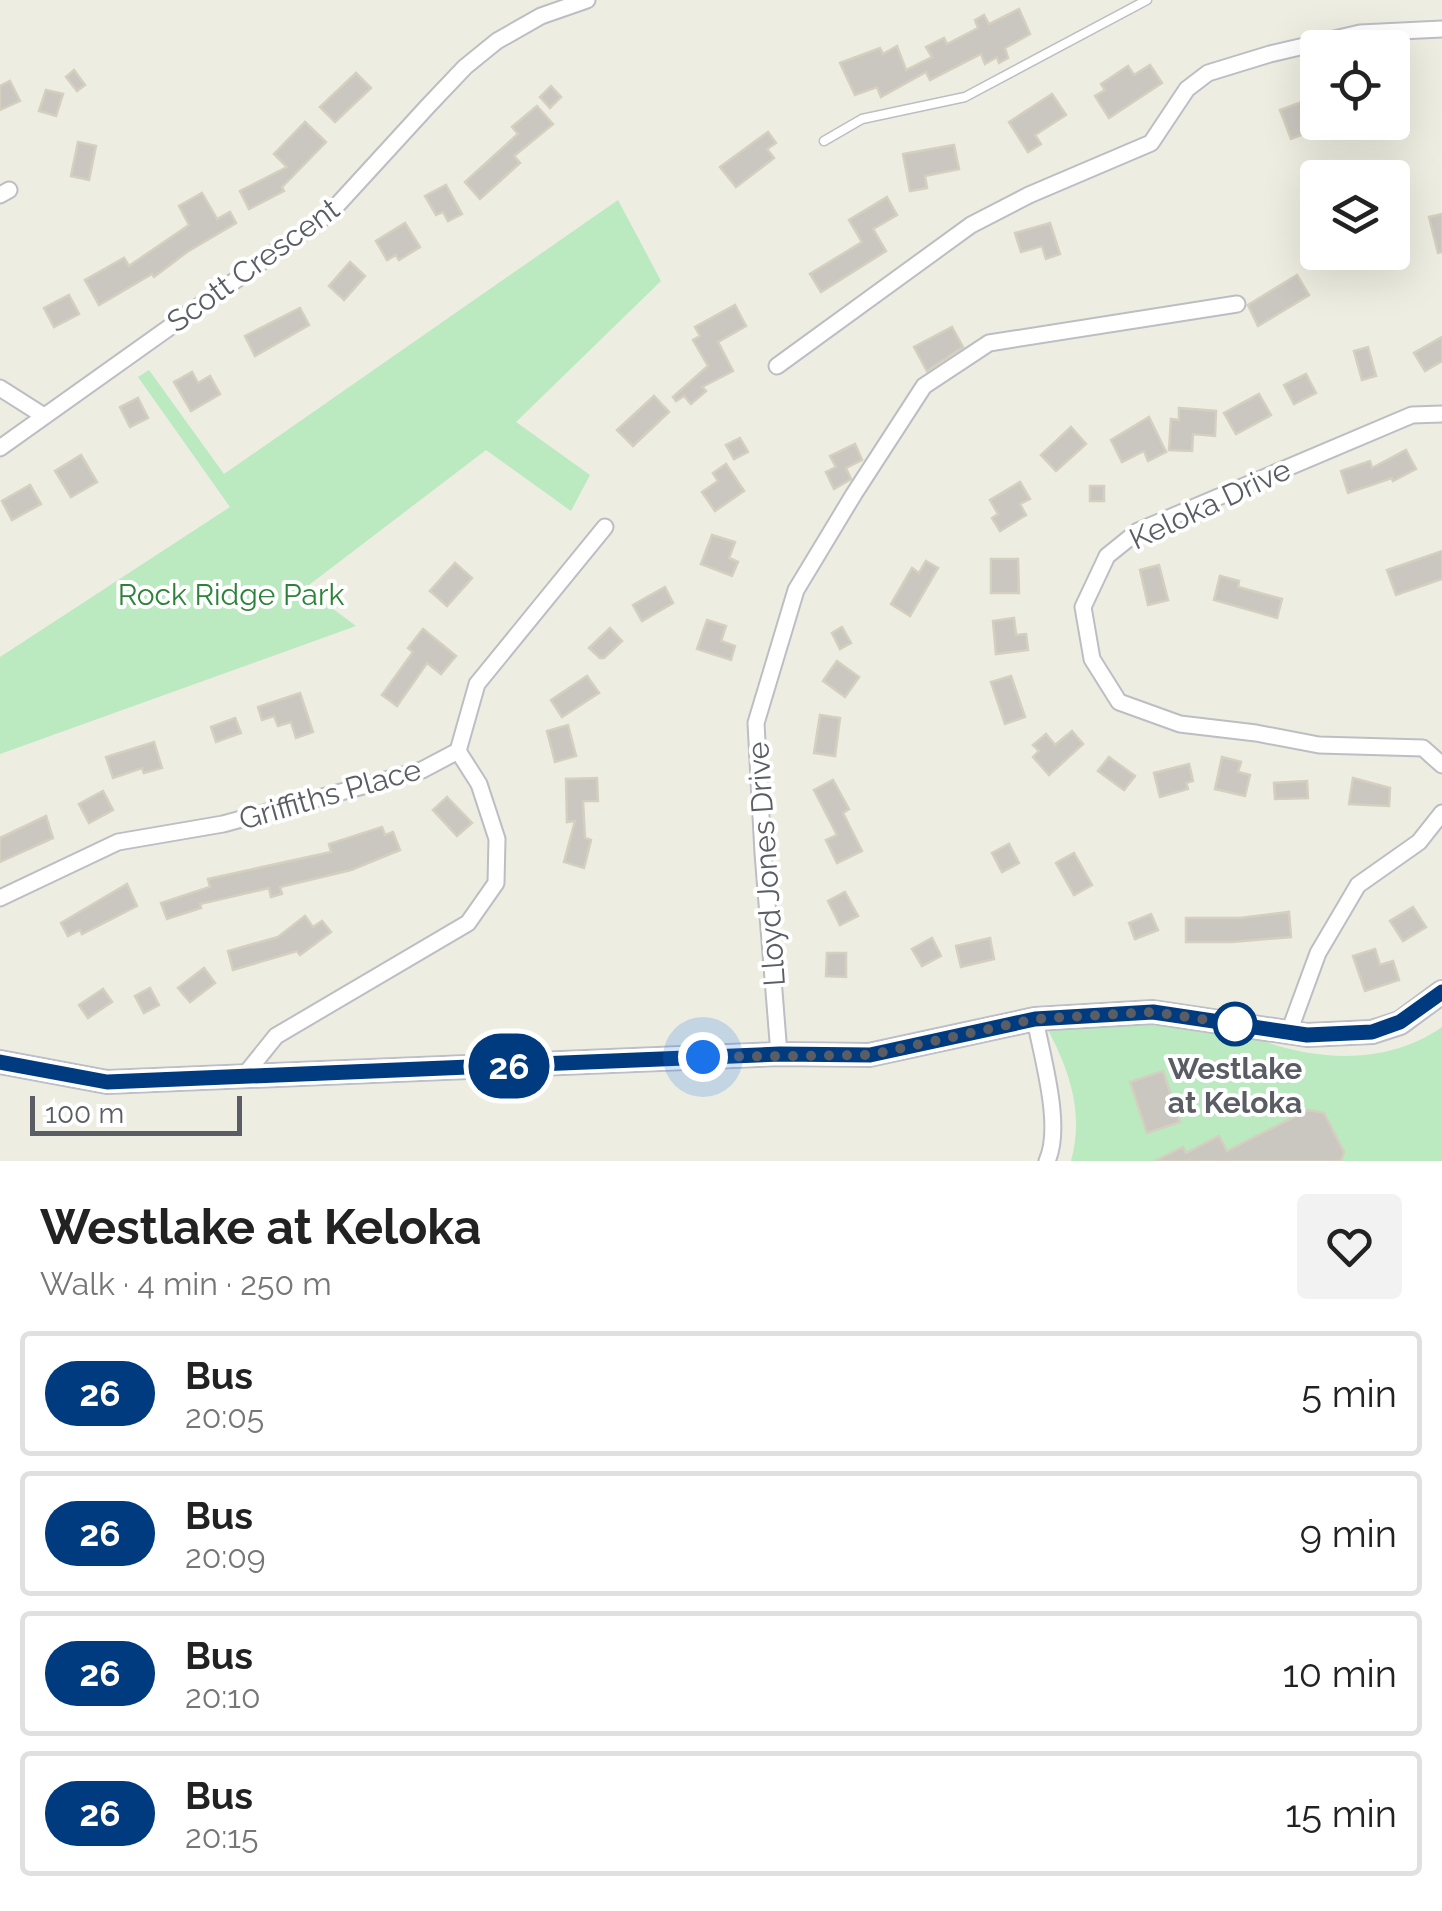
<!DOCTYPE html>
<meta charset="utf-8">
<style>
:root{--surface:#fff;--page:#f2f2f2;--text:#222;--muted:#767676;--line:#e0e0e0}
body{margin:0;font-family:Raleway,sans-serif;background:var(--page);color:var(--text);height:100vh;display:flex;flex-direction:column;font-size:38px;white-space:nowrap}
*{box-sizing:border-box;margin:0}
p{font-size:32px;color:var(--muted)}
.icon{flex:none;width:55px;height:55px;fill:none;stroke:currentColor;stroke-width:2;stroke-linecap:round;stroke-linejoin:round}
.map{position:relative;height:1161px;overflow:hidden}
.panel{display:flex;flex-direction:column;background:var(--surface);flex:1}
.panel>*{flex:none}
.badge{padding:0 20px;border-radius:32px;font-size:35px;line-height:65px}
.controls{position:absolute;left:1300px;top:30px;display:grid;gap:20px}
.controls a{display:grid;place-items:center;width:110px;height:110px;border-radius:10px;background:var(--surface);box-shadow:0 10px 40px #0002;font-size:50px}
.scale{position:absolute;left:30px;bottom:25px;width:212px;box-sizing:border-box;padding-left:10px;border:5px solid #5a5e64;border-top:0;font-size:28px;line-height:35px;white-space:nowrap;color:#5a5e64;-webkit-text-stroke:8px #fff;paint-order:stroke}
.you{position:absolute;width:50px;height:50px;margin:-25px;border:8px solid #fff;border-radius:50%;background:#1a73e8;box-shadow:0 0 0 15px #1a73e833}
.map>.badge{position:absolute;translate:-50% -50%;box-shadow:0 0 0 5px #fff}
.round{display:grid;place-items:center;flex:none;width:105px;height:105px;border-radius:10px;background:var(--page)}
.overview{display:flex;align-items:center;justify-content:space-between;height:170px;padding:0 40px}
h1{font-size:48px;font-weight:700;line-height:75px}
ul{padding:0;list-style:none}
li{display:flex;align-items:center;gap:30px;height:125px;margin:0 20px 15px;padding:0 20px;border:5px solid var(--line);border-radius:10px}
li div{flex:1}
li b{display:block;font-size:38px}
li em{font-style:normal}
li .badge{min-width:110px;font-weight:700;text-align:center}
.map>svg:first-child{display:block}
.green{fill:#bbe9c0}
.building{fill:#c9c7bf;stroke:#d4cfbf;stroke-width:2.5}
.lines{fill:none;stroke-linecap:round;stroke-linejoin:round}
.lane-casing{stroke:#bcbec4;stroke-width:11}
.street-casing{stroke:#bcbec4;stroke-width:19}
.secondary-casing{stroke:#bcbfc7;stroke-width:26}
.lane{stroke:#fff;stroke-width:8}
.street{stroke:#fff;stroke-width:15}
.secondary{stroke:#fff;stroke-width:22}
.line-casing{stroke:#fff;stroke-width:22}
.line{stroke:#003b80;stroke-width:15}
.walk{stroke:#5a5e64;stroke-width:10;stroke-dasharray:0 18}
.stop-dot{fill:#fff;stroke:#003b80;stroke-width:5}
.labels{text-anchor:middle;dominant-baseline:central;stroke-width:8;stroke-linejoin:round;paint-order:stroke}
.street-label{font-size:30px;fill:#5a5e64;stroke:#fff}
.park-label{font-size:30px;fill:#2c8238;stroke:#fff}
.stop-label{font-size:30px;font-weight:bold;fill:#5a5e64;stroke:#fff}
</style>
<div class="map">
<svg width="1442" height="1161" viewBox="0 0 1442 1161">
<rect width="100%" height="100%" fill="#eeede1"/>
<g class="green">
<path d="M618,200L661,281L516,422L590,475L571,511L486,450L305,588L356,626L0,754V657L230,507L138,377L149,370L224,474Z"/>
<path d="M1044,1022C1103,1024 1163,1022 1221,1027C1239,1029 1256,1039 1272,1044C1328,1062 1393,1062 1442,1027V1161H1071C1085,1110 1068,1067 1044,1022Z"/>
</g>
<g class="building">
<path d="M1019,9L1030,34L1005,48L1008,58L999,63L997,57L985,64L981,54L930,80L926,72L881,97L877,87L855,95L840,63L880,48L883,54L897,46L906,70L932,57L926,47L944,38L947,44L978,28L975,20L984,15L989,24Z"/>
<path d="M1150,65L1162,83L1109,118L1095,96L1105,90L1101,84L1128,66L1134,75Z"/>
<path d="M74,70L85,85L77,91L66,77Z"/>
<path d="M356,73L371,88L335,122L320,107Z"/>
<path d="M10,81L20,101L0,110V86Z"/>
<path d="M551,86L561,97L550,108L540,97Z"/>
<path d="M46,90L63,94L56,116L39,111Z"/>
<path d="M1052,94L1066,115L1035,135L1041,144L1028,152L1009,122Z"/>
<path d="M1318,96V129L1291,139L1280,110Z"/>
<path d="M537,106L553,124L514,156L520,163L480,199L465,182L518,134L512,127Z"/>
<path d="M305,122L326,142L282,187L284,191L249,209L240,191L287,167L274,154Z"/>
<path d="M768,132L776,143L767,149L774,158L736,187L720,167Z"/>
<path d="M78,142L96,146L89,180L71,176Z"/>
<path d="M954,145L959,169L925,176L927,188L910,191L903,154Z"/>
<path d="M446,185L462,214L448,221L443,212L436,215L425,196Z"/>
<path d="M202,193L217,219L230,212L236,223L187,252L154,277L152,274L99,305L85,280L124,258L129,266L189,225L179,206Z"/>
<path d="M887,197L897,215L873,229L886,251L821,292L810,274L862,242L849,220Z"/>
<path d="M1442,214V252L1438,253L1429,217Z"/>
<path d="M405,223L420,247L399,260L396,255L387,260L376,241Z"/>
<path d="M1050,223L1060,254L1046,259L1042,246L1021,252L1015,233Z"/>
<path d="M350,262L365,276L344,300L329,286Z"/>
<path d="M1297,275L1309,295L1258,326L1248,305Z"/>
<path d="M69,295L79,314L54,327L44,308Z"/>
<path d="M735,305L746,326L718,342L733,371L702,387L706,391L691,404L684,396L676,401L673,397L708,366L693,340L700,336L695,327Z"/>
<path d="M300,308L309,325L255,356L245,336Z"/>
<path d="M952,327L963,347L927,371L914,347Z"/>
<path d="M1442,337V361L1425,371L1414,353Z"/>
<path d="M1368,347L1376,376L1362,380L1354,351Z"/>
<path d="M192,372L198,383L210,376L220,394L191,411L174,382Z"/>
<path d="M1306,374L1316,393L1294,404L1284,385Z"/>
<path d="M1259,394L1271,415L1236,434L1224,413Z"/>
<path d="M654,396L669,412L633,446L617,430Z"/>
<path d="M138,398L148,418L130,427L120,407Z"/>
<path d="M1179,408L1216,411L1215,436L1193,434L1192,451L1169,450L1171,419L1179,420Z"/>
<path d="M1149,417L1166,452L1148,461L1144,451L1122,462L1111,440Z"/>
<path d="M1071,427L1086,444L1056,471L1041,455Z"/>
<path d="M740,438L748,452L734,459L726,445Z"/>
<path d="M855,444L862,460L846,468L851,479L834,489L826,472L836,467L830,456Z"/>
<path d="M1406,450L1416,469L1393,481L1392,478L1348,493L1341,471L1370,461L1372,468Z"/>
<path d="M81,455L97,482L71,497L55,471Z"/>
<path d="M726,464L744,491L715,511L702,492L718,481L713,473Z"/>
<path d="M1020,482L1030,499L1020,504L1026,515L1000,531L992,518L998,514L990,500Z"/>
<path d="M30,485L41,504L12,520L2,501Z"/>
<rect x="1090" y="486" width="14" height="15"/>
<path d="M712,535L735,542L729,558L738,562L732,576L701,564Z"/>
<path d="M1442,551V579L1396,595L1387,570Z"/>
<path d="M991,559H1018L1019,593H991Z"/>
<path d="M926,561L938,568L910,616L891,604L912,568L919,573Z"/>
<path d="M455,563L472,578L447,606L430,591Z"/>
<path d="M1159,565L1168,600L1148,605L1140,570Z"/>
<path d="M1220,576L1239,581L1238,587L1282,599L1277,618L1214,600Z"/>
<path d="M665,587L673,603L642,621L633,605Z"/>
<path d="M1014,618L1016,635L1026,634L1028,650L996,654L993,621Z"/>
<path d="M707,620L726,626L721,641L735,646L731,660L697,649Z"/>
<path d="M842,627L851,643L840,649L832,633Z"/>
<path d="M610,628L622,641L604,658H600L589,648Z"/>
<path d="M423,629L456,656L441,674L427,663L397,706L382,695L413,652L408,648Z"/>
<path d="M837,661L859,677L845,697L823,681Z"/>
<path d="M587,676L599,693L562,717L551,700Z"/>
<path d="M1011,676L1025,717L1005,724L991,682Z"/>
<path d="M300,693L313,732L296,738L291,722L278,726L274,716L262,720L258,707Z"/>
<path d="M820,715L840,718L835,756L814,753Z"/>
<path d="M235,718L241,733L216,742L211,727Z"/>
<path d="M568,725L576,756L555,762L547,731Z"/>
<path d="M1072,731L1083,744L1049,775L1033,757L1039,751L1033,745L1046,734L1055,745Z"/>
<path d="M154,742L162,768L144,773L142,768L113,778L106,757Z"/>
<path d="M1109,757L1135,776L1124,790L1098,771Z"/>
<path d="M1222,757L1241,762L1238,772L1250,775L1245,796L1215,789Z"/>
<path d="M1189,764L1193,781L1186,783L1188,789L1160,797L1154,773Z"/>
<path d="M597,778L598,801H583L585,838L591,840L584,868L564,862L575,821L567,822L566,779Z"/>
<path d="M1353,778L1390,788L1389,806L1349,804Z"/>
<path d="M833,780L849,809L843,813L862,851L837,863L826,840L837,835L814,790Z"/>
<path d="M1307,781L1308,798L1275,799L1274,783Z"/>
<path d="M103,791L113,810L89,823L79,804Z"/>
<path d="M447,797L472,823L457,836L433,810Z"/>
<path d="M46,816L53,838L0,862V838Z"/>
<path d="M382,827L385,835L393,832L400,850L351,870L280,887L282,894L271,897L269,888L200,904L201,908L167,919L161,903L210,887L208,879L331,852L329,844Z"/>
<path d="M1009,844L1019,863L1002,872L992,853Z"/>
<path d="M1074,853L1092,885L1074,895L1056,863Z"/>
<path d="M127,884L137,906L82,934L80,930L68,936L61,923Z"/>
<path d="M845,892L858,916L840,925L828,901Z"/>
<path d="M1413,907L1426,927L1403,941L1390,921Z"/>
<path d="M1289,912L1291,937L1232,942H1186V918H1240Z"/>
<path d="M1151,914L1158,930L1135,939L1129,923Z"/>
<path d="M305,916L313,927L322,921L331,932L300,955L297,951L233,970L228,951L278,937Z"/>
<path d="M932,938L941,956L922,966L912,949Z"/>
<path d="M990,938L994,959L961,967L956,946Z"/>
<path d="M1375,949L1380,965L1393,961L1399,980L1365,991L1353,956Z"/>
<path d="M827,953H846V977L826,976Z"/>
<path d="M204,968L215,983L190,1002L178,988Z"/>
<path d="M150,988L159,1005L144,1013L135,996Z"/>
<path d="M103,989L112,1002L88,1018L79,1005Z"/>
<path d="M1163,1071L1180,1122L1147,1133L1130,1082Z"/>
<path d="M1308,1110L1324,1113L1344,1152L1341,1161H1155L1183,1147L1186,1153L1219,1136L1227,1151Z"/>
</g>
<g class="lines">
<defs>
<path id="lane" d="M824,141L862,119L965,97L1147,0"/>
<g id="street">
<path d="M0,195L9,190"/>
<path d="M777,366L971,225L1029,195L1151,143L1187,89L1208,73L1270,54L1360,33L1442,29"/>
<path d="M0,388L44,416"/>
<path d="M1442,414L1412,415L1138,531L1107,556L1083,607L1092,659L1119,702L1180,724L1256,733L1319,745L1423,748L1442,765"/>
<path d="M0,448L330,213L428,106L465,67L497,41L541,16L587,0"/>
<path d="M0,898L118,842L223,824L422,770L458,751L477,684L605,527"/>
<path d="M1035,1019C1042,1057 1063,1126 1047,1161"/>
<path d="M1289,1032L1318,953L1358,885L1419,842L1442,813"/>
<path d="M779,1054L763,853L756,723L796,590L854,494L924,386L989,343L1237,304"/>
<path d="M243,1077L276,1036L468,923L496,883L497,839L479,784L458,751"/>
</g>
<path id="secondary" d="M0,1062L107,1082L779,1054L869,1055L1035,1019L1153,1012L1307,1035L1372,1032L1400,1023L1442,992"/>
</defs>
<use href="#lane" class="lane-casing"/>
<use href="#street" class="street-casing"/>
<use href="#secondary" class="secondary-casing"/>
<use href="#lane" class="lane"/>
<use href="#street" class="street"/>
<use href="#secondary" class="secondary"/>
</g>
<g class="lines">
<defs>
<path id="line" d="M0,1062L107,1082L780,1054L870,1055L1035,1019L1153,1012L1307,1035L1372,1032L1400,1022L1442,992"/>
</defs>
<use href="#line" class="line-casing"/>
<use href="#line" class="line"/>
<path class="walk" d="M703,1057L870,1055L1035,1019L1153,1012L1235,1024"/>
</g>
<circle class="stop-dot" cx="1235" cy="1024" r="20"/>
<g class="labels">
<g class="street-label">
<text transform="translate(253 265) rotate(-36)">Scott Crescent</text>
<text transform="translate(1210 504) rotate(-25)">Keloka Drive</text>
<text transform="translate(330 794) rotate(-16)">Griffiths Place</text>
<text transform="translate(766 864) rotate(-94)">Lloyd Jones Drive</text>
</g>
<g class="park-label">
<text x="231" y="594">Rock Ridge Park</text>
</g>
<g class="stop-label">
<text x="1235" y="1068">Westlake<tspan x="1235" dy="34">at Keloka</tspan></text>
</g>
</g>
</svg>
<div class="controls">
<a><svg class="icon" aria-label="locate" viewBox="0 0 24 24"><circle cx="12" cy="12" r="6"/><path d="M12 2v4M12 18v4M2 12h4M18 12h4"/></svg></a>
<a><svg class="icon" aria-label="layers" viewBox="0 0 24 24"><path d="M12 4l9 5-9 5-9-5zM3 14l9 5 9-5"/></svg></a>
</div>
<div class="scale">100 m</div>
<div class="you" style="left:703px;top:1057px"></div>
<b class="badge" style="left:509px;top:1066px;background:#003b80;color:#fff">26</b>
</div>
<section class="panel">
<div class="overview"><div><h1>Westlake at Keloka</h1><p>Walk · 4 min · 250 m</p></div><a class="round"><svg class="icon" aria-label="heart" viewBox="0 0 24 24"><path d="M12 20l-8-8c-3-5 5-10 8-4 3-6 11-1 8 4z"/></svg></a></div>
<ul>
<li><span class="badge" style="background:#003b80;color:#fff">26</span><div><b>Bus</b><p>20:05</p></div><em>5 min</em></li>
<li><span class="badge" style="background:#003b80;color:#fff">26</span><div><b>Bus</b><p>20:09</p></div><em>9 min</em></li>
<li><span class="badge" style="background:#003b80;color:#fff">26</span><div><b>Bus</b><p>20:10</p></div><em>10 min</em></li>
<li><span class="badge" style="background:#003b80;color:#fff">26</span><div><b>Bus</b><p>20:15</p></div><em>15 min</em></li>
</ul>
</section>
